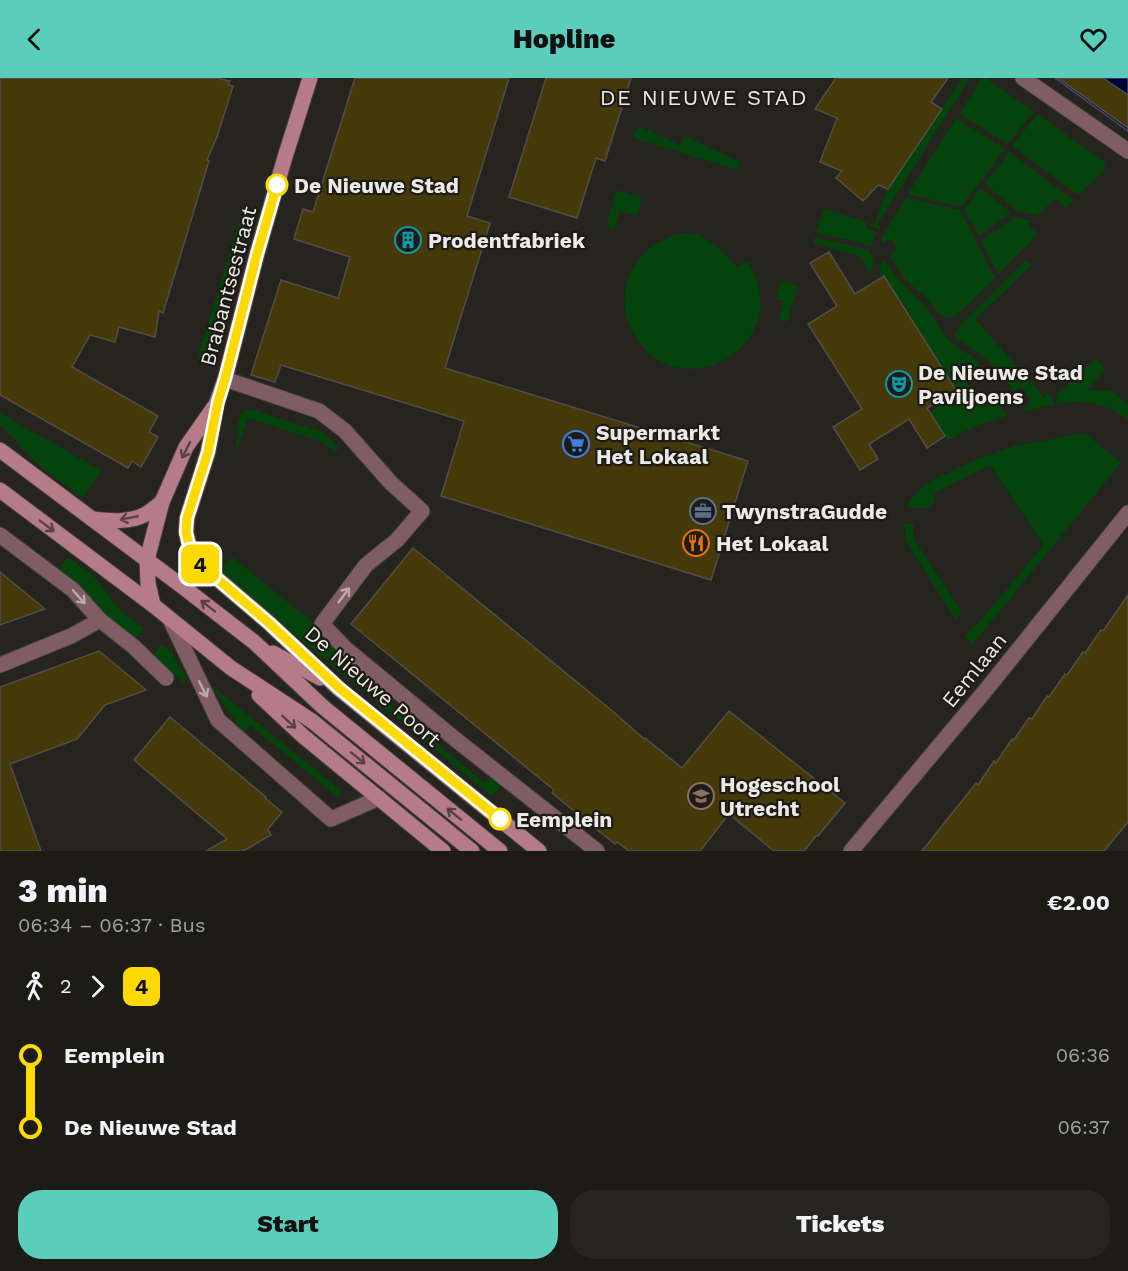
<!DOCTYPE html>
<meta charset="utf-8">
<style>
:root{--surface:#1c1b16;--page:#25241f;--text:#f1f3f6;--muted:#a0a1a1;--accent:#5bcebb}
body{margin:0;font-family:"Work Sans",sans-serif;background:var(--page);color:var(--text);height:100vh;display:flex;flex-direction:column;font-size:22px;white-space:nowrap}
*{box-sizing:border-box;margin:0}
p{font-size:20px;color:var(--muted)}
.icon{flex:none;width:33px;height:33px;fill:none;stroke:currentColor;stroke-width:2;stroke-linecap:round;stroke-linejoin:round}
.map{position:relative;height:773px;overflow:hidden}
.side{display:flex;flex-direction:column;background:var(--surface);flex:1}
.side>*{flex:none}
.badge{padding:0 12px;border-radius:9px;font-size:21px;line-height:39px}
.map>.badge{position:absolute;translate:-50% -50%;box-shadow:0 0 0 3px #fff}
.legs{display:flex;align-items:center;gap:9px;height:66px;padding:0 18px;font-size:20px}
.legs p{margin-inline-start:auto}
.overview{display:flex;align-items:center;justify-content:space-between;height:102px;padding:0 18px}
h1{font-size:33px;font-weight:800;line-height:45px}
.action{display:flex;gap:12px;margin-top:auto;padding:12px 18px}
.action a{flex:1;height:69px;border-radius:24px;background:var(--accent);color:#111;font-size:24px;font-weight:800;line-height:69px;text-align:center}
.action a+a{background:var(--page);color:var(--text)}
ul{padding:0 18px;list-style:none}
li{display:flex;align-items:center;gap:21px;height:72px;font-size:22px}
li i{display:grid;place-items:center;width:9px;height:100%;margin:0 8px;background:currentColor}
li i::after{content:'';width:15px;height:15px;margin:-8px;border:4px solid;border-radius:50%;background:var(--surface)}
li p{margin-inline-start:auto}
li:first-child i{background:linear-gradient(#0000 50%,currentColor 0)}
li:last-child i{background:linear-gradient(currentColor 50%,#0000 0)}
header{display:flex;justify-content:space-between;align-items:center;height:78px;padding:0 18px;background:var(--accent);color:#111;font-size:27px;font-weight:800}
.map>svg:first-child{display:block}
.green{fill:#04430b}
.water{fill:#00013a;stroke:#47476e;stroke-width:1.5}
.building{fill:#463909;stroke:#514e47;stroke-width:1.5}
.lines{fill:none;stroke-linecap:round;stroke-linejoin:round}
.street-casing{stroke:#42403a;stroke-width:17}
.secondary-casing{stroke:#42403a;stroke-width:17}
.street{stroke:#805c64;stroke-width:15}
.secondary{stroke:#b57b88;stroke-width:15}
.oneway{stroke:#5a4143}
.oneway2{stroke:#bbaaac}
.line-1-casing{stroke:#fff;stroke-width:14}
.line-1{stroke:#fcd900;stroke-width:9}
.stop-1-dot{fill:#fff;stroke:#fcd900;stroke-width:3}
.labels{text-anchor:middle;dominant-baseline:central;stroke-width:4.5;stroke-linejoin:round;paint-order:stroke}
.stop-label{font-size:21px;font-weight:bold;fill:#eceae6;stroke:#1d1b15;text-anchor:start}
.poi-label{font-size:21px;font-weight:bold;fill:#eceae6;stroke:#1d1b15;text-anchor:start}
.street-label{font-size:21px;fill:#eceae6;stroke:#1d1b15}
.neighbourhood-label{font-size:22px;letter-spacing:1.5px;fill:#eceae6;stroke:#1d1b15}
</style>
<header><svg class="icon" aria-label="back" viewBox="0 0 24 24"><path d="M15 5l-7 7 7 7"/></svg>Hopline<svg class="icon" aria-label="heart" viewBox="0 0 24 24"><path d="M12 20l-8-8c-3-5 5-10 8-4 3-6 11-1 8 4z"/></svg></header>
<div class="map">
<svg width="1128" height="773" viewBox="0 0 1128 773">
<rect width="100%" height="100%" fill="#26241e"/>
<g class="green">
<path d="M962,0H970L877,147L880,148L879,151L870,146V145L875,146L887,111Z"/>
<path d="M982,0H986L1034,34L1008,66L959,36Z"/>
<path d="M1037,36L1105,84V91L1078,117L1012,68Z"/>
<path d="M956,40L1005,71L961,129L908,116Z"/>
<path d="M639,48L680,67L685,58L740,84L738,92L633,60Z"/>
<path d="M1009,74L1074,122L1066,130L1056,120L1037,138L1017,133L985,106Z"/>
<path d="M981,110L1011,135L979,158L964,132Z"/>
<path d="M617,112L642,120L637,138L620,133L614,151L606,148Z"/>
<path d="M906,120L960,132L995,200L956,238L952,239H945L938,235L928,222L904,200L889,177L897,172L892,161L883,165L881,161Z"/>
<path d="M824,131L867,144L865,149L877,154L871,168L853,163L816,155Z"/>
<path d="M241,138L251,141L213,265L205,284L197,281Z"/>
<path d="M1015,139L1032,143L1029,147L1038,156L998,196L981,163Z"/>
<path d="M683,155C687,156 693,156 698,157C713,163 727,177 737,189L748,183C798,267 681,334 634,257C624,241 622,221 627,204C635,177 657,161 683,155Z"/>
<path d="M815,159L869,172V173L874,183L870,195L863,183L856,177L813,165Z"/>
<path d="M883,181L898,201L927,230L945,258L953,266L981,285L963,299L977,322L991,313L995,316L1006,338L979,347L947,362L930,334L959,315L879,192Z"/>
<path d="M1026,182L1032,187L975,241L1044,319L1049,315L1052,319L1054,327L1021,334L1029,326L1030,323L1025,312L1020,309L1014,314C1001,290 979,275 957,261L955,256L960,247Z"/>
<path d="M781,203L798,208L787,244L779,242L784,223L776,221Z"/>
<path d="M1096,280L1105,291L1088,312L1111,313L1128,326V341C1104,325 1085,321 1057,326L1056,317Z"/>
<path d="M250,331L323,354L339,370L335,374L323,364L248,340L236,375L238,346L241,336Z"/>
<path d="M0,335L102,393L83,420L41,389L0,347Z"/>
<path d="M1085,355L1121,385L972,567L965,557L979,544L1044,467L990,387L935,415L934,423L930,429L920,431L907,428L913,418L929,404L970,384L1014,368Z"/>
<path d="M904,445L914,446L913,453L916,464L962,534L955,541L908,466L905,458Z"/>
<path d="M68,479L92,496L119,531L144,551L137,559L129,560L62,495C59,488 64,484 68,479Z"/>
<path d="M232,479L316,547L325,560L339,574L336,579L340,582L338,585L485,705L491,698L502,707L492,718L219,495Z"/>
<path d="M162,566L172,575L187,601L184,605L155,581V574Z"/>
<path d="M210,606L342,713L338,719L251,648L244,654L239,649Z"/>
</g>
<path class="water" d="M1055,0H1128V53Z"/>
<g class="building">
<path d="M0,0H216L230,3L228,7L233,8L217,59L207,82L209,83L163,235L159,233L155,259L119,249L115,264L90,257L72,289L158,338L149,354L158,359L141,389L132,383L128,390L0,317Z"/>
<path d="M355,0H509L467,138L490,145L445,290L748,383L711,502L441,418L464,343L281,287L275,304L251,297L281,202L338,220L350,179L294,161L303,131L313,134Z"/>
<path d="M546,0H631L605,83L596,80L577,140L509,119Z"/>
<path d="M836,0H948L931,24L942,31L888,111L878,107L863,123L836,100L842,93L820,84L837,40L815,31Z"/>
<path d="M1058,0H1103L1128,17V50Z"/>
<path d="M829,174L855,216L884,198L956,312L927,330L945,358L927,370L909,341L869,366L878,381L860,392L833,349L862,331L808,246L837,228L810,185Z"/>
<path d="M413,470L616,636L644,661L645,660L682,690L729,633L845,725L818,758H816L804,773H774L729,736L700,773H629L617,764L615,766L552,715L554,712L351,546Z"/>
<path d="M0,494L45,531L0,547Z"/>
<path d="M1128,517V744L1104,773H922L976,705L978,707L994,683L996,685L1012,661L1013,663L1029,640L1032,641L1047,618L1049,619L1065,596L1067,597L1083,574L1085,575L1101,552L1103,553Z"/>
<path d="M99,573L146,612L105,627L77,661L10,686L41,773H0V609Z"/>
<path d="M170,639L266,719L265,720L282,734L268,751L271,757L243,773H206L227,761L134,682Z"/>
</g>
<g class="lines">
<defs>
<g id="street">
<path d="M1023,0L1128,73"/>
<path d="M225,301L319,333L345,353L391,405L422,433L397,462L366,487L322,546L345,570L455,661L597,773"/>
<path d="M0,457L73,512L100,542L134,569L166,600"/>
<path d="M170,541L218,642L331,741L379,720"/>
<path d="M0,587L71,558L100,542"/>
<path d="M851,773L985,613L1128,435"/>
</g>
<g id="secondary">
<path d="M310,0L285,79L257,176L225,301L217,324L208,374L187,440L186,454L189,467L201,487L269,545L339,611L539,773"/>
<path d="M0,372L183,509L254,564L323,629L500,773"/>
<path d="M0,412L153,527L231,590L312,643L472,773"/>
<path d="M92,441C109,443 130,445 146,436C152,432 157,428 162,424"/>
<path d="M153,527L148,505L147,482L162,424L186,369L214,329"/>
<path d="M273,575L320,600"/>
<path d="M259,617L303,658L443,773"/>
</g>
</defs>
<use href="#street" class="street-casing"/>
<use href="#secondary" class="secondary-casing"/>
<use href="#street" class="street"/>
<use href="#secondary" class="secondary"/>
</g>
<defs><path id="oneway-shaft" d="M-6 0H5M1.5-3L5.5 0L1.5 3" fill="none" stroke-width="1.6" stroke-linecap="round" stroke-linejoin="round" transform="scale(1.5)"/></defs>
<g class="oneway">
<use href="#oneway-shaft" transform="translate(186 372) rotate(117)"/>
<use href="#oneway-shaft" transform="translate(129 440) rotate(169)"/>
<use href="#oneway-shaft" transform="translate(47 448) rotate(37)"/>
<use href="#oneway-shaft" transform="translate(208 528) rotate(-142)"/>
<use href="#oneway-shaft" transform="translate(289 644) rotate(43)"/>
<use href="#oneway-shaft" transform="translate(358 680) rotate(39)"/>
<use href="#oneway-shaft" transform="translate(454 736) rotate(-141)"/>
</g>
<g class="oneway2">
<use href="#oneway-shaft" transform="translate(344 517) rotate(-53)"/>
<use href="#oneway-shaft" transform="translate(79 519) rotate(48)"/>
<use href="#oneway-shaft" transform="translate(203 611) rotate(64)"/>
</g>
<g class="lines">
<defs>
<path id="line-1" d="M277,107L257,176L225,301L218,324L208,374L187,440L186,454L189,467L201,487L269,545L339,610L500,741"/>
</defs>
<use href="#line-1" class="line-1-casing"/>
<use href="#line-1" class="line-1"/>
</g>
<defs>
<symbol id="building-ring" viewBox="-11 -11 22 22"><circle r="9.5" fill="#1d1b15" stroke="#0f9aa8" stroke-width="1.5"/><path d="M-4-6H4V6H1V3H-1V6H-4ZM-2.5-4.3h1.7v1.8h-1.7ZM.8-4.3h1.7v1.8H.8ZM-2.5-1h1.7V.8h-1.7ZM.8-1h1.7V.8H.8Z" fill="#0f9aa8"/></symbol>
<symbol id="theatre-ring" viewBox="-11 -11 22 22"><circle r="9.5" fill="#1d1b15" stroke="#0f9aa8" stroke-width="1.5"/><path d="M-5-5.5Q0-4 5-5.5V0Q5 5 0 6Q-5 5-5 0ZM-3.3-2.5H-1v1.5H-3.3ZM1-2.5H3.3v1.5H1ZM-2.8 1Q0 5.5 2.8 1Z" fill="#0f9aa8"/></symbol>
<symbol id="supermarket-ring" viewBox="-11 -11 22 22"><circle r="9.5" fill="#1d1b15" stroke="#3f7fe0" stroke-width="1.5"/><path d="M-6-5.5h2.5l.6 2H6L4.5 2H-2.5L-4.4-4H-6ZM-1.5 3.2a1.3 1.3 0 1 0 .1 0ZM3 3.2a1.3 1.3 0 1 0 .1 0Z" fill="#3f7fe0"/></symbol>
<symbol id="office-ring" viewBox="-11 -11 22 22"><circle r="9.5" fill="#1d1b15" stroke="#5c6f8a" stroke-width="1.5"/><path d="M-6-3h4V-5.5h4V-3h4V5H-6ZM-1-4.5V-3h2v-1.5ZM-6 0V1H6V0Z" fill="#5c6f8a"/></symbol>
<symbol id="restaurant-ring" viewBox="-11 -11 22 22"><circle r="9.5" fill="#1d1b15" stroke="#e8710a" stroke-width="1.5"/><path d="M-5-6h1v4h1v-4h1v4h1v-4h1v5L-1.5 .5V6h-2V.5L-5-1ZM5-6V6H3V1.5H1.5Q1.5-4 5-6Z" fill="#e8710a"/></symbol>
<symbol id="university-ring" viewBox="-11 -11 22 22"><circle r="9.5" fill="#1d1b15" stroke="#8d6e63" stroke-width="1.5"/><path d="M0-5L7-2L0 1L-7-2ZM-4 1L0 2.5L4 1V4Q0 6-4 4Z" fill="#8d6e63"/></symbol>
</defs>
<g fill-rule="evenodd">
<use href="#building-ring" x="393" y="147" width="30" height="30"/>
<use href="#theatre-ring" x="884" y="291" width="30" height="30"/>
<use href="#supermarket-ring" x="561" y="351" width="30" height="30"/>
<use href="#office-ring" x="688" y="418" width="30" height="30"/>
<use href="#restaurant-ring" x="681" y="450" width="30" height="30"/>
<use href="#university-ring" x="686" y="703" width="30" height="30"/>
</g>
<g class="stop-1-dot">
<circle cx="277" cy="107" r="10"/>
<circle cx="500" cy="741" r="10"/>
</g>
<g class="labels">
<g class="stop-label">
<text x="294" y="107">De Nieuwe Stad</text>
<text x="516" y="741">Eemplein</text>
</g>
<g class="poi-label">
<text x="428" y="162">Prodentfabriek</text>
<text x="918" y="294">De Nieuwe Stad<tspan x="918" dy="24">Paviljoens</tspan></text>
<text x="596" y="354">Supermarkt<tspan x="596" dy="24">Het Lokaal</tspan></text>
<text x="722" y="433">TwynstraGudde</text>
<text x="716" y="465">Het Lokaal</text>
<text x="720" y="706">Hogeschool<tspan x="720" dy="24">Utrecht</tspan></text>
</g>
<g class="street-label">
<text transform="translate(228 208) rotate(-75)">Brabantsestraat</text>
<text transform="translate(974 592) rotate(-51)">Eemlaan</text>
<text transform="translate(373 608) rotate(41)">De Nieuwe Poort</text>
</g>
<g class="neighbourhood-label">
<text x="704" y="19">DE NIEUWE STAD</text>
</g>
</g>
</svg>
<b class="badge" style="left:200px;top:486px;background:#fcd900;color:#111">4</b>
</div>
<section class="side">
<div class="overview"><div><h1>3 min</h1><p>06:34 – 06:37 · Bus</p></div><b>€2.00</b></div>
<div class="legs"><svg class="icon" aria-label="walk" viewBox="0 0 24 24"><circle cx="13" cy="4" r="2"/><path d="M13 8l-2 6 4 7M11 14l-3 7M7 12l3-4h3l4 4"/></svg>2<svg class="icon" aria-label="forward" viewBox="0 0 24 24"><path d="M9 5l7 7-7 7"/></svg><b class="badge" style="background:#fcd900;color:#111">4</b></div>
<ul>
<li><i style="color:#fcd900"></i><b>Eemplein</b><p>06:36</p></li>
<li><i style="color:#fcd900"></i><b>De Nieuwe Stad</b><p>06:37</p></li>
</ul>
<div class="action"><a>Start</a><a>Tickets</a></div>
</section>
